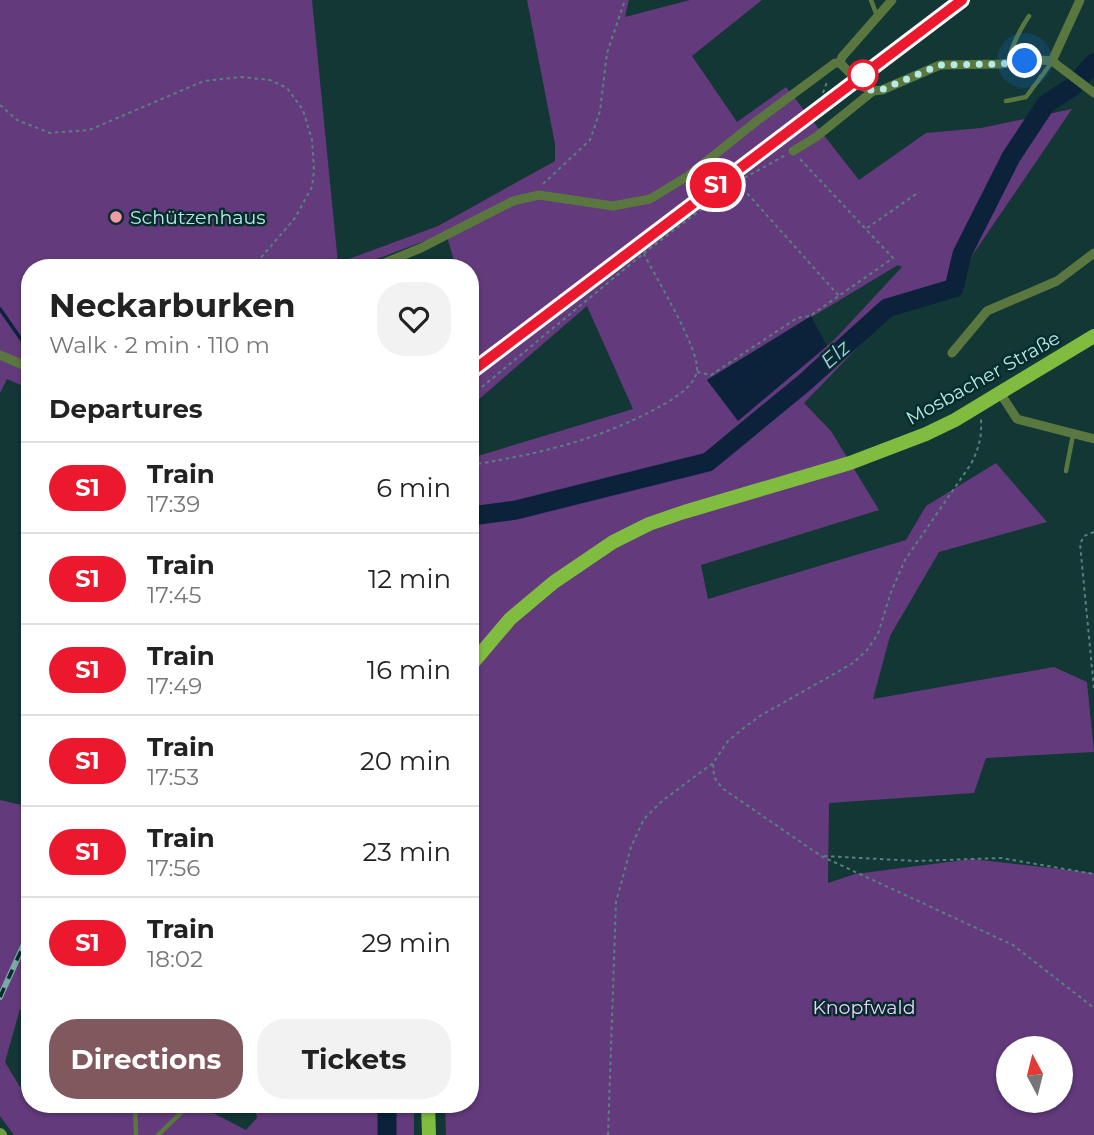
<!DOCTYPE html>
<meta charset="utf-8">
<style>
:root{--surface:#fff;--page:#f2f2f2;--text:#222;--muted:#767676;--line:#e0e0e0;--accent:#80585d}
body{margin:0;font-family:Montserrat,sans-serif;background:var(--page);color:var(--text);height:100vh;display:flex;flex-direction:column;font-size:26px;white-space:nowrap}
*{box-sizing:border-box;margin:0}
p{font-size:23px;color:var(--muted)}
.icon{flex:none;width:38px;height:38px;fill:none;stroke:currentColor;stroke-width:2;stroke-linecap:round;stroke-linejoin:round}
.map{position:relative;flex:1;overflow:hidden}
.drawer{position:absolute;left:21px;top:259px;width:458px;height:854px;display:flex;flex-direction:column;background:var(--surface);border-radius:28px;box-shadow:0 2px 5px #0004}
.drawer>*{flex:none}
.badge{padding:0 14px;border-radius:23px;font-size:24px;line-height:46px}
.needle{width:46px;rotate:353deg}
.buttons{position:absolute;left:996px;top:1036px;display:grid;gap:14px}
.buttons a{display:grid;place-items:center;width:77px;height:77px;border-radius:50%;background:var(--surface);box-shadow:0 2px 5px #0004;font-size:35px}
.you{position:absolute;width:35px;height:35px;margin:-18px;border:5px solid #fff;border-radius:50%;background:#1a73e8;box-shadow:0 0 0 10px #1a73e833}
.map>.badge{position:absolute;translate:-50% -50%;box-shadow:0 0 0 4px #fff}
h2{padding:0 28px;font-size:26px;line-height:63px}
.round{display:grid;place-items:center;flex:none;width:74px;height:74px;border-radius:28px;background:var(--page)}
.headline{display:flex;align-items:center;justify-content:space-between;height:119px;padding:0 28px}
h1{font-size:33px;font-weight:700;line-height:52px}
.primary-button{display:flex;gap:14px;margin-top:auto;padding:14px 28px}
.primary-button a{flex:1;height:80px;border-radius:28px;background:var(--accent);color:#fff;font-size:28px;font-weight:700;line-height:80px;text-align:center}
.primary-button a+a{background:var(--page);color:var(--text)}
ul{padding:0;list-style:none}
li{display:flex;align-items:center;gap:21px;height:91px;padding:0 28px;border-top:2px solid var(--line)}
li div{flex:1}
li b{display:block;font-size:26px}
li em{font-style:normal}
li .badge{min-width:77px;font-weight:700;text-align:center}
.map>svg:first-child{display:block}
.green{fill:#633a7c;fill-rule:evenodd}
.water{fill:#0b223a}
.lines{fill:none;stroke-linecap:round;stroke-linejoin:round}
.stream{stroke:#0b223a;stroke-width:3.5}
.river{stroke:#0b223a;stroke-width:19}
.path{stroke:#56817f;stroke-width:2;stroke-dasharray:3.5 3.5;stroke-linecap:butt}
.lane{stroke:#59773f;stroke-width:4.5}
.street{stroke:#59773f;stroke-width:9}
.secondary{stroke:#6f9e41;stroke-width:12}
.primary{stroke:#80bc40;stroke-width:14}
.rail-casing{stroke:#7ba9a6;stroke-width:6}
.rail{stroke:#062d2b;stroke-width:3.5;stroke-dasharray:10;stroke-linecap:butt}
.line-casing{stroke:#fff;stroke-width:16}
.line{stroke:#ec192e;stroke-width:10}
.walk{stroke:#b7eae7;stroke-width:7;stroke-dasharray:0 12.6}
.stop-dot{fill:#fff;stroke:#ec192e;stroke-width:3.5}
.poi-dot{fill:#f49aa5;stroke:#062d2b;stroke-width:2.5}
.labels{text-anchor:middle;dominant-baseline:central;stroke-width:5;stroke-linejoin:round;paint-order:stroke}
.poi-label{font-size:19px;fill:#b7eae7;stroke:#062d2b;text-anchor:start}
.street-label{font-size:19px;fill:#b7eae7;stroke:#062d2b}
.park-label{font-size:19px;fill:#ead0fc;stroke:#062d2b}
.water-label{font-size:21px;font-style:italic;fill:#a6c8ef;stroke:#062d2b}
</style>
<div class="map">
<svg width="1094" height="1135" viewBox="0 0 1094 1135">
<rect width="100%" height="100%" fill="#123735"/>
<g class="green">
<path d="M0,0H312L338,263L438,226L555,161V144L527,0H629L625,17L690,0H762L692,56L737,122L786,87L859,180L926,133L981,128L1072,109L948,291L889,315L804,403L831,431L879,510L701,565L708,599L906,540L926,506L996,463L1047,522L939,552L890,636L873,699L1054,667L1087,682L1094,752L986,758L974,793L829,803L828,883L855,874L972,859L1094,873V1135H446L445,1104H471V458L633,409L587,306L471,406V330L473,328L471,319V268H456L446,233L353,268H338L337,263L328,268H30V389L7,379L0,393ZM898,265L902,267L835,339L738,420L707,380ZM1008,1048H1060V1101H1008Z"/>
<path d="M0,800L30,807V1007L20,1009L5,1062L20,1087L30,1089V1104H196L246,1130L257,1118L254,1104H414V1135H14L0,1116Z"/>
</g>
<path class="water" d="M811,316L827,346L738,421L707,380Z"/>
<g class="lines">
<path class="stream" d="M0,309L30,352"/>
<g class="river">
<path d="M471,516L516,510L708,462L804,383L887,308L954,288L962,254L1011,157L1046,104L1072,87L1094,63"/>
<path d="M387,1135V1104"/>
</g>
<g class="path">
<path d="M872,79L874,78L872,75L892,60L893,56"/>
<path d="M823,93L827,82"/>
<path d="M0,105L17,120L50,133L89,130L204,81L241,77L270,80L287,88L303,110L312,140L314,170L312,187L295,218L252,268"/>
<path d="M738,183L839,296"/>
<path d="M543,184L590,140L600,111L607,53L625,0"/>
<path d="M867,228L919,192"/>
<path d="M697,372L711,375L797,318L810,316L893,258L799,158"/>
<path d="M471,396L644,253L737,182L784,156"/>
<path d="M471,465C538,454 599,440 659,407C672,400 694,387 697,371C700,350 655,276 644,254"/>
<path d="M1094,532L1084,536L1080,544L1094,689"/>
<path d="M713,764L714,777L722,788L821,856L1013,945L1094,1008"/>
<path d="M824,856L916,861L1001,858L1094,874"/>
<path d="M608,1135L616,902L631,847L644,819L662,801L713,763L728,741L745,727L760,716L853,663L867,650L878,634L891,592L905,560L971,464C979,448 982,437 981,419"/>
</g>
<g class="lane">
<path d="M871,0L877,16"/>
<path d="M1008,62C1012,44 1019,31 1029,16"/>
<path d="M1006,101L1026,97L1052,62"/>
<path d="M1066,471L1073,435"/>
<path d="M135,1104L136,1135"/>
<path d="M158,1135L190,1104"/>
</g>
<g class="street">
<path d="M1052,61L1080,0"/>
<path d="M840,63L864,87L873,91"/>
<path d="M873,91L882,90L940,65L1001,64L1041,60L1052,61L1094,93"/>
<path d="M793,151L816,137L873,91"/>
<path d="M372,268L421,248L513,201L539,195L613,206L650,199L688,176L758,120L835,63H840L842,57L892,0"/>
<path d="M952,353L987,311L1057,281L1094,253"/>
<path d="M0,355L30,368"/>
<path d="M1000,393L1017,419L1094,439"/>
</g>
<path class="secondary" d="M0,1134L1,1135"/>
<g class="primary">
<path d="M471,665L510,619L554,582L613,542L649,524L684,512L850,463L926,434L955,420L1094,336"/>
<path d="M428,1104L429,1135"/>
</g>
<defs>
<g id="rail">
<path d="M471,372L962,0"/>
<path d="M0,997L30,931"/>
</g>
</defs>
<use href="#rail" class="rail-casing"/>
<use href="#rail" class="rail"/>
</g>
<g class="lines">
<defs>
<path id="line" d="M471,372L962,0"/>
</defs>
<use href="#line" class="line-casing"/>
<use href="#line" class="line"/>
<path class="walk" d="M863,75L857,80C865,88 869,92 881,90L940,65L1001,64L1025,61"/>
</g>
<circle class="stop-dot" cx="863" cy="75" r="14"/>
<circle class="poi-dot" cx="116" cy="217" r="7"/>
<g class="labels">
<g class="poi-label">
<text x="130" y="217">Schützenhaus</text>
</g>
<g class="street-label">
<text transform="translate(983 378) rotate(-29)">Mosbacher Straße</text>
</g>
<g class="park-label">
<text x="864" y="1007">Knopfwald</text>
</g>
<g class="water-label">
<text transform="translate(835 354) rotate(-41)">Elz</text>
</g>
</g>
</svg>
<div class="buttons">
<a><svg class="needle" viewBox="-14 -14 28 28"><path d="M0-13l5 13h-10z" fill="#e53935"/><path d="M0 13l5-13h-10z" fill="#767676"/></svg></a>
</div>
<div class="you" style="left:1025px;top:61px"></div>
<b class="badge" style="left:716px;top:185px;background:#ec192e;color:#fff">S1</b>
<section class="drawer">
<div class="headline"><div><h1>Neckarburken</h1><p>Walk · 2 min · 110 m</p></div><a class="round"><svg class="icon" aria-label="heart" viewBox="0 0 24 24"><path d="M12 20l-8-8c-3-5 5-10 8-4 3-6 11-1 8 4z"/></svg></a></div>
<h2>Departures</h2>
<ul>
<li><span class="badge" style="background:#ec192e;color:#fff">S1</span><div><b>Train</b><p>17:39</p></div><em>6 min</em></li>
<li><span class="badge" style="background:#ec192e;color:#fff">S1</span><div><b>Train</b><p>17:45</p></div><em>12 min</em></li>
<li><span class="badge" style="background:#ec192e;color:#fff">S1</span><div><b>Train</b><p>17:49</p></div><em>16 min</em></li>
<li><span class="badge" style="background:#ec192e;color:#fff">S1</span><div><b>Train</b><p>17:53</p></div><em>20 min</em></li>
<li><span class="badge" style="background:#ec192e;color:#fff">S1</span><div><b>Train</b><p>17:56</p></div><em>23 min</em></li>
<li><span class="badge" style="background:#ec192e;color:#fff">S1</span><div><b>Train</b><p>18:02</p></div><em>29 min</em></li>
</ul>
<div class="primary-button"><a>Directions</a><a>Tickets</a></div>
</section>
</div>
